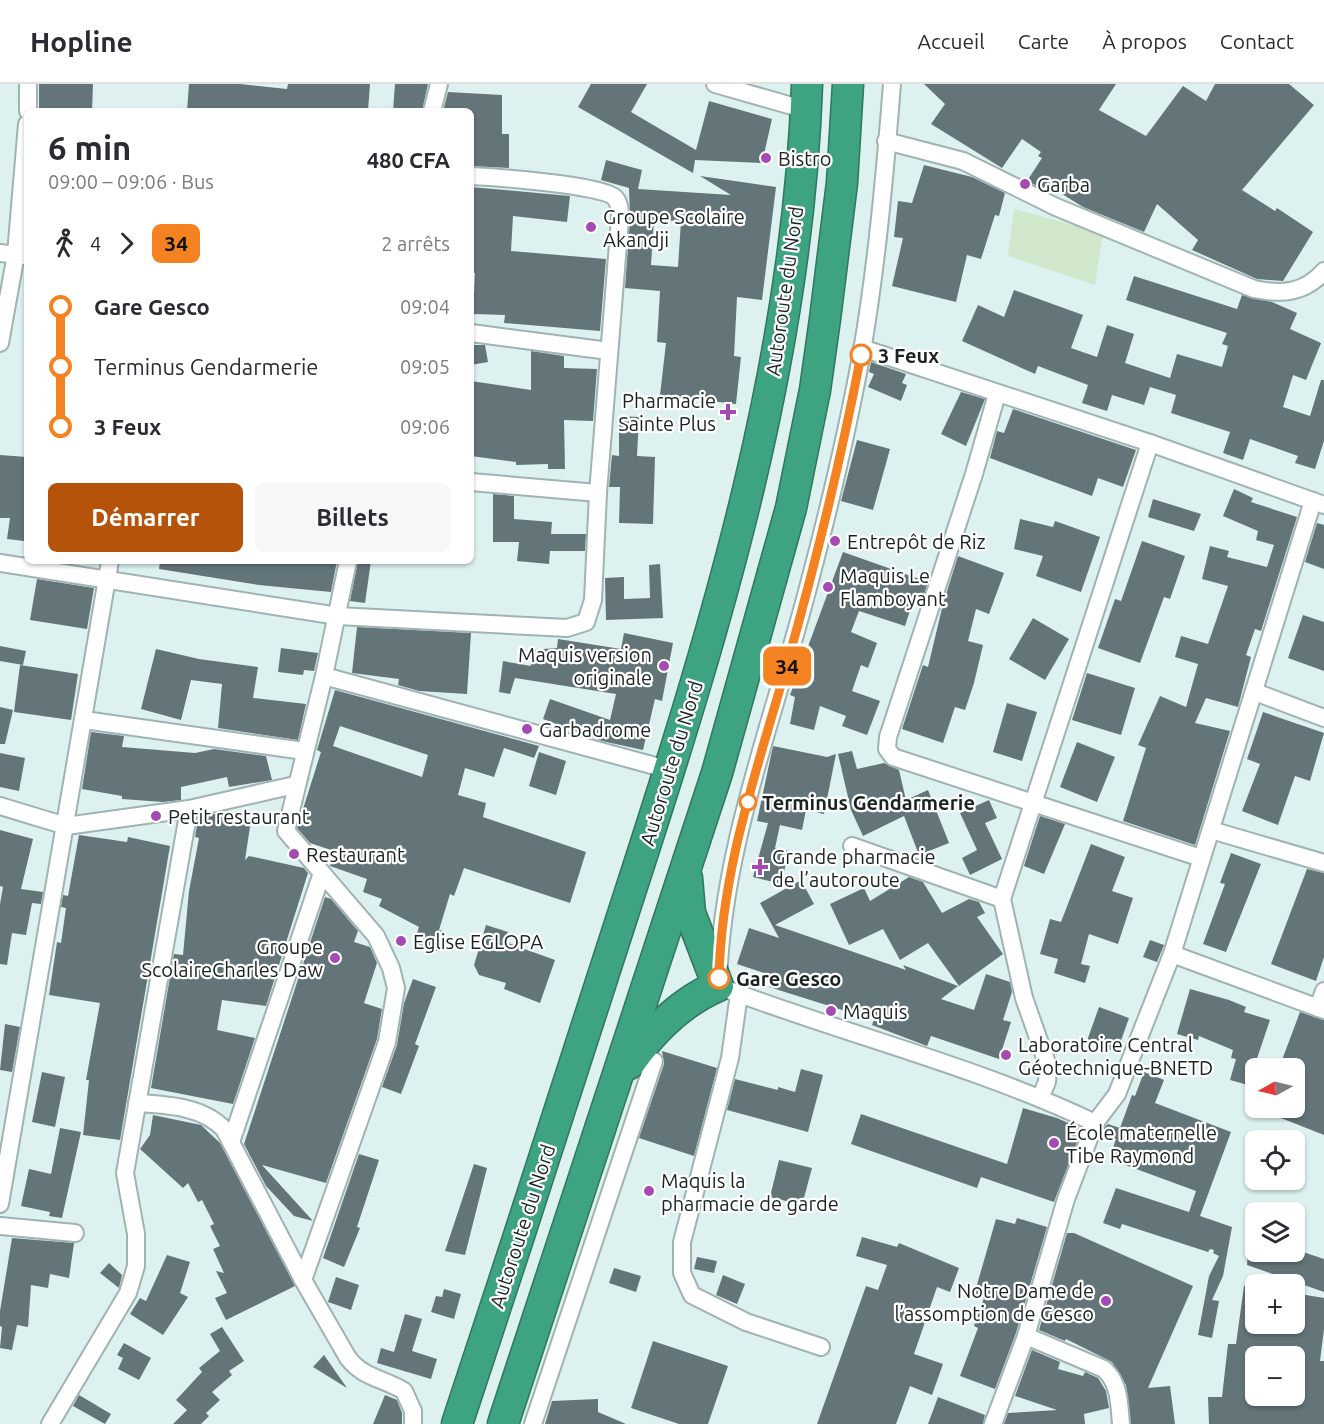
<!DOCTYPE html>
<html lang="fr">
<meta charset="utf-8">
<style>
:root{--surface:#fff;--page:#f7f7f7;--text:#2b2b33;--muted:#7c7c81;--line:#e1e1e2;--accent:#b45309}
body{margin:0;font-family:Ubuntu,sans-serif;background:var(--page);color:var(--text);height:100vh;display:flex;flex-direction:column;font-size:22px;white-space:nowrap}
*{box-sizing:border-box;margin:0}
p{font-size:20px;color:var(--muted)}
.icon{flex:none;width:33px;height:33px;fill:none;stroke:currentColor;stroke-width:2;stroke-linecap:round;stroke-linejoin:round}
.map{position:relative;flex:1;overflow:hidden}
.details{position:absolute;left:24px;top:24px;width:450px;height:456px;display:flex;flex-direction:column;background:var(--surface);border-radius:9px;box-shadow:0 2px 4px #0004}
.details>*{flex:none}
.badge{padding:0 12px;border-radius:9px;font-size:21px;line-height:39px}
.needle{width:39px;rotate:262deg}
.buttons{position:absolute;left:1245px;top:974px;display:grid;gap:12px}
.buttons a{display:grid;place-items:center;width:60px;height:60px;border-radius:9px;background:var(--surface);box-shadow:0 2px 4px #0004;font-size:30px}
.map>.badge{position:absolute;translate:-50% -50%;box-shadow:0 0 0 3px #fff}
.legs{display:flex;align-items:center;gap:9px;height:66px;padding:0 24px;font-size:20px}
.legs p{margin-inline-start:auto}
.head{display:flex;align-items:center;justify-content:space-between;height:102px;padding:0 24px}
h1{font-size:33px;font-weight:700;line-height:45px}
.primary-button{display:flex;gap:12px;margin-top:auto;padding:12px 24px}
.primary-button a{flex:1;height:69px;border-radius:9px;background:var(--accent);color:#fff;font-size:24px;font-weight:700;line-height:69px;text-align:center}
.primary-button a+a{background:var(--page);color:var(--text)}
ul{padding:0 24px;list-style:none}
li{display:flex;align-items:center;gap:21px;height:60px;font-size:22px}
li i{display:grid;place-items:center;width:9px;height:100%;margin:0 8px;background:currentColor}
li i::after{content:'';width:15px;height:15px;margin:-8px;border:4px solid;border-radius:50%;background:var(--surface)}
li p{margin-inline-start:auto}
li:first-child i{background:linear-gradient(#0000 50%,currentColor 0)}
li:last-child i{background:linear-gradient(currentColor 50%,#0000 0)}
header{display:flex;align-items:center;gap:36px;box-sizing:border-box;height:84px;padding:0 30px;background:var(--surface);border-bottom:2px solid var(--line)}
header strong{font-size:28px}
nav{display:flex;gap:33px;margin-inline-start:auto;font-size:21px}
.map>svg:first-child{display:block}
.green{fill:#d0e7cc}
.building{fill:#64757a;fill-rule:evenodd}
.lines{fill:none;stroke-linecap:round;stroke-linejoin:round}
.minor-casing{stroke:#9fb3b2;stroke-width:20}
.motorway-casing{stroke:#31765f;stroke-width:33}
.minor{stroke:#fff;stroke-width:16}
.motorway{stroke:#3da380;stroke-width:30}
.line-1-casing{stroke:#fff;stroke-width:14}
.line-1{stroke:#f58220;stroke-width:9}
.poi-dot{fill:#a549b3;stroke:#fff;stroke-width:2}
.stop-1-dot{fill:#fff;stroke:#f58220;stroke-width:3}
.labels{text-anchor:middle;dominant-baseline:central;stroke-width:4.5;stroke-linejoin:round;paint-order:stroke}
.poi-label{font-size:20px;fill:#1b2322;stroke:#fff;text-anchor:start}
.street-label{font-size:20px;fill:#1b2322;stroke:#fff}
.stop-label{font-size:20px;font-weight:bold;fill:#1b2322;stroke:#fff;text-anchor:start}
</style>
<header>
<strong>Hopline</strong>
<nav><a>Accueil</a><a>Carte</a><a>À propos</a><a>Contact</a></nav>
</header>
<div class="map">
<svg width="1324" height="1340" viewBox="0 0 1324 1340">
<rect width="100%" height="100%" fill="#ddf2f0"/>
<path class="green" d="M1014,125L1103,149L1095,201L1008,172Z"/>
<g class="building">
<path d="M39,0H93L92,27H39Z"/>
<path d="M189,0H240L287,5L288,0H370L368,27H187Z"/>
<path d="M395,0H428L422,27H393Z"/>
<path d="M591,0H647L631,28L696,66L709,17L772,35L762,79L695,76L693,89L578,23Z"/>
<path d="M924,0H1116L1099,26L1146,52L1183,2L1206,17L1215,0H1289L1314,21L1242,106L1275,127L1277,124L1313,148L1283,197L1257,195L1192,166L1198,156L1157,120L1144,148L1083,123L1046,100L1043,105L1027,97L1042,74L1038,72L1041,68L1022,55L1002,84L931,40L945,20Z"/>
<path d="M448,8L502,11V50H509V84L471,82V27H443Z"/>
<path d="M606,76L642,86L638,105L731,111L700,92L776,103L762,216L737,213L734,272L741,273L736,320L660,311L666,259L657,258L660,207L625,204L630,135L629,104L601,96ZM654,136L681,137L678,183L651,181Z"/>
<path d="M924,81L972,93L1005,109L999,132L995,131L981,175L967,171L956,218L892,202L903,154L894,153L898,117L912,119Z"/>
<path d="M471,103L570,112L567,138L513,132L511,167L606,175L600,247L504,239L505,231L473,230L475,189H471Z"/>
<path d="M1134,192L1237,225L1242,211L1272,218L1297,229L1290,245L1321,259L1306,296L1293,291L1283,323L1310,332L1321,296H1324V357L1315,385L1295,379L1298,372L1250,355L1243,376L1223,369L1230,348L1171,329L1176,311L1150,303L1144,321L1112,311L1107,327L1082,319L1088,301L1038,282L1035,290L962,257L978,221L1004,233L1014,206L1083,231L1071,264L1097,273L1107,241L1134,250L1125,279L1170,294L1177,270L1222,283L1228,262L1222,260L1227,249L1126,216Z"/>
<path d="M471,261H485L488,278L471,281Z"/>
<path d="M531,267L564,272V284L597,285L593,337L564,336L565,385H548V380L516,381V378L471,372V297L531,306Z"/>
<path d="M871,278L906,290L902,299L907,301L901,317L868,303L874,290L869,288Z"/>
<path d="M961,308L985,315L966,362L941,350Z"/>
<path d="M1013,325L1136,366L1123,403L1098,394L1092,412L990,374L997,347L1004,349Z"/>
<path d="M619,332L639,333L637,372L655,373L653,440L619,439L620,403H609L612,371L619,372Z"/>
<path d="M857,356L890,365L873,426L841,417Z"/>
<path d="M0,371L27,373L24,457L7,455L10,434H0Z"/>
<path d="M1234,405L1253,414L1251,418L1297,433L1261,547L1255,545L1246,571L1251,573L1238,623L1206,614L1195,639L1230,647L1195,761L1123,737L1146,664L1138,661L1160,612L1186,623L1198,580L1175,573L1181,552L1208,560L1228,502L1202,495L1210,462L1229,467L1227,473L1267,483L1274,461L1256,456L1258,447L1223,432Z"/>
<path d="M493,410L514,412V435L552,438L551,450H586L585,467H550L549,480L517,477L519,458H493Z"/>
<path d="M1153,415L1201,430L1194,447L1148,433Z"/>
<path d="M1020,435L1053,443L1055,437L1100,453L1081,508L1036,492L1043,472L1014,465Z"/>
<path d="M1317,439L1324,441V485L1305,478Z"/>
<path d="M1142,457L1185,472L1170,515L1164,513L1140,579L1098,564L1115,515L1121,517Z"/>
<path d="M843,468L928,498L923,514L915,511L905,542L859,527L851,548L877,559L868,584L861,581L852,607L880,617L867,651L842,642L846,632L820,622L814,646L790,640L795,613L790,611Z"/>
<path d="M958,472L1004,489L989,530L976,525L968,557L983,561L974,599L965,626L955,623L943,659L902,645L923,581L928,583L943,520Z"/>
<path d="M160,477H337L331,508L259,501L159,485Z"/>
<path d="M358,477H371L365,519L350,517Z"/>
<path d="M660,480L663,534L606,536L605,494L624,493V515L650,514L649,481Z"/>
<path d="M37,495L94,504L87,545L30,536Z"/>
<path d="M1303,531L1324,538V587L1288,574Z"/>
<path d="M1033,534L1069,555L1045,596L1009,575Z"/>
<path d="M357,543L471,549L467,610L419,607L398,601L399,595L352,589Z"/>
<path d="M624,549L673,559L662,617L655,615L643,666L602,657L543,635L550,615L610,636L616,610L515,594L510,610L499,608L503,577L531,582L530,566L557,564L558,555L621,565Z"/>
<path d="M0,562L26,567L23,581L0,577Z"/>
<path d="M281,564L318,569L314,587L304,586L303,591L278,588Z"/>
<path d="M156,565L199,575L258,583L253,614L306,620L298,656L218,644L222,600L191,596L181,636L141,625Z"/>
<path d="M20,581L78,590L71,636L14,628Z"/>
<path d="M1087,589L1135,604L1121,651L1072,636Z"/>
<path d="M335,606L539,662L534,674L504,664L494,693L465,684L458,711L486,719L483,733L586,768L570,819L464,784L454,812L450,810L439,846L443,847L437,867L414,859L419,843L379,822L382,815L363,808L367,795L330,782L334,767L310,759L297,744L321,668L317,666ZM340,642L428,671L422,693L333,662Z"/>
<path d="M1007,619L1037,628L1022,677L993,668Z"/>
<path d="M0,623L13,626L5,660H0Z"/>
<path d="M1263,628L1324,649L1310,697L1295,692L1278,741L1242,727L1260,680L1247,675Z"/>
<path d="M91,648L124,652L122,663L195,669L214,665L266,672L272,696L229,703L227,693L181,703V716L163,718L122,715V712L82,705Z"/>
<path d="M1077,658L1115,673L1097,718L1060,703Z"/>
<path d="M773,662L827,673L836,670L824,730L806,726L802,746L780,741L775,764L789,767L781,800L753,793L768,739L757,737Z"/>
<path d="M852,667L857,685L884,679L899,686L906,716L928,706L949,759L919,771L904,732L863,752L851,726L838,670Z"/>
<path d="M539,668L566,677L556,711L529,702Z"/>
<path d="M0,669L25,674L19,707L0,703Z"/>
<path d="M989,716L997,734L985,739L1002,775L970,791L962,774L977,766L960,729Z"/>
<path d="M214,730L251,736L245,776L249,772L304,784L308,789L266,922L222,916L217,946L255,954L233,1020L151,1004L174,870L183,871L189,807L199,754L195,753L198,734Z"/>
<path d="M1040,732L1065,740L1044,790L1024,782Z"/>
<path d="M0,746L33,755L21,805L43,808L41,820L32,819L26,851L12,849L7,881L0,880V820L3,803L0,802Z"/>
<path d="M79,751L127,758L128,753L170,762L120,1056L83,1051L89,996H86L100,919L49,911L57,858L61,859L66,824L61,823L63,811L68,812Z"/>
<path d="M1091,760L1125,773L1112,807L1133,814L1118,860L1089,850L1081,880L1090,882L1085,899L1054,889L1058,875L1040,870L1050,835L1061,838Z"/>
<path d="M1231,769L1261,780L1226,868L1203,860L1225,800L1220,799Z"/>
<path d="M1307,785L1324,789V873L1316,897L1271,880Z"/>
<path d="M909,793L923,798L942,829L969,815L979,818L985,829L977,833L1003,870L959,902L928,859L900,876L883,845L849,861L830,820L864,804L870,817Z"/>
<path d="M801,796L814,820L775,841L906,886L903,881L958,902L941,915L974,926L986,890L1010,898L1012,908L1003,936L1011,938L999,975L931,952L927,962L872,941L874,936L769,903L773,892L737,880L749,844L779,854L760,819Z"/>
<path d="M325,813L331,815L358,847L354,858L370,863L377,879L364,919L382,925L377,955L326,1099L262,1081L313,1137L294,1132L266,1102L244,1060Z"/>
<path d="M486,841L508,848L505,858L555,876L540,919L504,905L506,899L479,891L474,881Z"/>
<path d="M1150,856L1164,861L1157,878L1143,873Z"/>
<path d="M413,895L436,903L415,960L419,962L401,1010L382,1003L397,961L404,919Z"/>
<path d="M1190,905L1229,916L1246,923L1244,928L1270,936L1248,1001L1230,996L1236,975L1231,974L1233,966L1199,952L1198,956L1177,950Z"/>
<path d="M1099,923L1129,934L1117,968L1087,957Z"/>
<path d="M1300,928L1324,936V1051L1255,1024L1294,1023V984H1279Z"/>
<path d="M5,940L20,943L12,988L0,986Z"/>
<path d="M662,967L717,984L694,1072L639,1054L664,980Z"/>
<path d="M801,985L823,991L808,1048L727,1026L735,995L778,1006V1003L795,1008Z"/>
<path d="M42,988L65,993L55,1043L32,1038Z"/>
<path d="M1144,988L1164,996L1155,1019L1231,1048L1200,1132L1232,1143L1223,1192L1212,1216L1219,1217L1212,1254L1198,1251L1209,1192L1219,1172L1213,1169L1214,1166L1210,1165L1208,1168L1122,1140L1120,1145L1103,1139L1116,1104L1189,1128L1196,1107L1109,1075L1116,1055L1102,1051L1104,1044L1108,1040L1120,1044L1132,1011L1135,1012Z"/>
<path d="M1023,1024L1057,1034L1082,1045L1054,1118L981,1093L977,1104L851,1060L861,1030L1007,1080Z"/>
<path d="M153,1031L201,1041L220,1059L295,1202L226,1236L215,1214L227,1209L216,1187L224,1189L213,1165L220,1162L210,1142L214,1140L202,1116L198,1118L188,1099L183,1104L140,1065L150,1051Z"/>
<path d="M60,1044L81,1048L62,1134L49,1132L50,1128L21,1122L29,1085L51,1090Z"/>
<path d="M359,1070L379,1076L357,1143L360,1144L344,1183L323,1174Z"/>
<path d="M779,1076L812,1084L802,1121L770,1113Z"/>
<path d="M474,1080L487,1084L465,1171L445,1167Z"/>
<path d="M1017,1134L1047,1143L1016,1249L995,1305L960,1292L978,1244L974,1242L984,1214L974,1211L996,1135L1015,1140Z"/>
<path d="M1067,1149H1074L1193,1202L1148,1304L1170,1302L1175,1340H1131L1126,1301L1112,1278L1066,1255L1065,1257L1039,1246Z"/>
<path d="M862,1153L897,1163L899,1159L959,1184L950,1208L937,1203L914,1270L943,1280L932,1311L910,1302L896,1340H817L866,1202L878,1206L887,1181L856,1172Z"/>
<path d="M12,1154L74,1159L69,1194L50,1190L48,1204L31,1201L28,1243L17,1241L12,1266L0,1264L2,1243L0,1242V1227Z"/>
<path d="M1294,1165L1324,1175V1208L1247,1181L1248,1167H1294Z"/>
<path d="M167,1171L190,1178L180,1209L188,1213L163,1251L130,1230L140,1214L146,1217Z"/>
<path d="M697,1173L717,1177L714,1189L694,1185Z"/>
<path d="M109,1179L122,1191L119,1204L100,1189Z"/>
<path d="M614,1184L641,1192L636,1208L609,1199Z"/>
<path d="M723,1191L745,1200L737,1220L716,1211Z"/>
<path d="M336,1193L359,1201L351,1226L328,1218Z"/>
<path d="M1244,1202L1256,1204V1239H1294V1209L1324,1214V1245L1320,1277H1324V1340H1209L1208,1313H1222L1228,1260H1236ZM1256,1272H1294V1311L1256,1312Z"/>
<path d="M444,1205L461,1210L454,1235L431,1228L436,1212L442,1213Z"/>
<path d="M405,1230L422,1235L412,1267L437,1275L431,1295L377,1279L381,1264L394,1268Z"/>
<path d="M222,1243L244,1277L229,1287L232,1291L212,1308L220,1316L206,1329L209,1332L201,1340H173L187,1326L176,1316L202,1288L199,1284L220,1267L210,1250Z"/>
<path d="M653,1257L728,1282L708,1340H679L631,1324Z"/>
<path d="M124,1259L151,1274L139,1296L118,1285L123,1274L117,1271Z"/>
<path d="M1032,1266L1060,1278L1058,1285L1083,1292L1085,1288L1098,1294L1106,1307L1109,1324L1084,1330L1085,1340H1004L1008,1329L1057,1326L1015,1312Z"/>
<path d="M324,1271L347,1304L313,1283Z"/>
<path d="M79,1311L111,1330L105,1340L73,1322Z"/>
<path d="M385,1311L397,1316L402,1329V1340H373Z"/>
<path d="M938,1313L985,1331L983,1340H928Z"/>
<path d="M598,1315V1328L626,1340H545L552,1317Z"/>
</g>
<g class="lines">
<defs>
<g id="minor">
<path d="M715,0L806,26"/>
<path d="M892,0C885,89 877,179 862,267C847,350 827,433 805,515C771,642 721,770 718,902C843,950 974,981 1095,1039"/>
<path d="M28,27V0"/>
<path d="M432,27L439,0"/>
<path d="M886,57L963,77L1056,123L1254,205C1282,211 1305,209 1324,187"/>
<path d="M0,169L26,172"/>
<path d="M471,249L609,267"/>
<path d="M0,259L16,170L27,40"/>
<path d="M862,264L1150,359L1324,421"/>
<path d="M997,310L974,390L888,653L887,665L893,673L1201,774"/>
<path d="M471,398L598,409"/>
<path d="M0,479L338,532L567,544L586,538L593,516L598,409L620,135C620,128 620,118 614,113C602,101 493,93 471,92"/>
<path d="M324,592L670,686"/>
<path d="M1255,608L1324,634"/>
<path d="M84,636L304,667"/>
<path d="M0,722L66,742L189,725L295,701"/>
<path d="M1211,746L1324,779"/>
<path d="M852,762L1002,815"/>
<path d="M1172,870L1324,926"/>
<path d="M739,910L730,974L682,1158V1189L692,1211L746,1238L821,1263"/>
<path d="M1318,924L1324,907"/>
<path d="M1040,1014L1047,998L1048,982L1024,914L1002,815L1150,359"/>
<path d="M137,1019C167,1021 202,1022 224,1045L303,1196L348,1274C363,1294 385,1295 404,1307L413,1327V1340"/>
<path d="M231,1058L322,789"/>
<path d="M0,1120L110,477"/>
<path d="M0,1142L75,1149"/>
<path d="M303,1196L387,958L396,904L391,884L376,852L286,747L324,592L348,477"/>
<path d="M1026,1252L1104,1285C1120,1300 1119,1319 1121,1340"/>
<path d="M50,1340L128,1209L136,1182V1150L125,1089L189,725"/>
<path d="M533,1340L654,977"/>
<path d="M993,1340L1026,1252L1066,1115L1095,1039L1117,1010L1172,870L1313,417"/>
</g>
<g id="motorway">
<path d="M629,980C652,947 681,918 718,902L690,829L687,794"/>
<path d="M457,1340C517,1159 576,977 634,796C718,537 798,274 807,0"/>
<path d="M503,1340L717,689L791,424L815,306L825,235L842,99L848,0"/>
</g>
</defs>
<use href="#minor" class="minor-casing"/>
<use href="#motorway" class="motorway-casing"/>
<use href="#minor" class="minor"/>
<use href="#motorway" class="motorway"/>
</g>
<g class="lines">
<defs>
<path id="line-1" d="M719,894C721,786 758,683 787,580C816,478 841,375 861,271"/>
</defs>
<use href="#line-1" class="line-1-casing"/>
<use href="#line-1" class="line-1"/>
</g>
<g class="poi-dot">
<circle cx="766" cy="74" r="6"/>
<circle cx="1025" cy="100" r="6"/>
<circle cx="591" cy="143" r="6"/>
<path d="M725 319h6v6h6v6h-6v6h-6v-6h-6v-6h6z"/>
<circle cx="835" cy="457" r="6"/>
<circle cx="828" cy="503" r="6"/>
<circle cx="664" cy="582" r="6"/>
<circle cx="527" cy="645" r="6"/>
<circle cx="156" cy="732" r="6"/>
<circle cx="294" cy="770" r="6"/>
<path d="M757 774h6v6h6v6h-6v6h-6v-6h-6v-6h6z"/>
<circle cx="401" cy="857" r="6"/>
<circle cx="335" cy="874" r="6"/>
<circle cx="831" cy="927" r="6"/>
<circle cx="1006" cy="971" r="6"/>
<circle cx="1054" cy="1059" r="6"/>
<circle cx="649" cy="1107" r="6"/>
<circle cx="1106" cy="1217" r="6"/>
</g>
<g class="stop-1-dot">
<circle cx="861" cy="271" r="10"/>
<circle cx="748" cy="718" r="8"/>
<circle cx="719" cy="894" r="10"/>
</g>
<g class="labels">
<g class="poi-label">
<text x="778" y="74">Bistro</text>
<text x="1037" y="100">Garba</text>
<text x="603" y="132">Groupe Scolaire<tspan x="603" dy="23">Akandji</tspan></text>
<text x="716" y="316" text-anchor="end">Pharmacie<tspan x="716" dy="23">Sainte Plus</tspan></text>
<text x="847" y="457">Entrepôt de Riz</text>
<text x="840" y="491">Maquis Le<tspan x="840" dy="23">Flamboyant</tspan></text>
<text x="652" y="570" text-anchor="end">Maquis version<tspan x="652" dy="23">originale</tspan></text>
<text x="539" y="645">Garbadrome</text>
<text x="168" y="732">Petit restaurant</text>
<text x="306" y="770">Restaurant</text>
<text x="772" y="772">Grande pharmacie<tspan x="772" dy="23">de l’autoroute</tspan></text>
<text x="413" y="857">Eglise EGLOPA</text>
<text x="323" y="862" text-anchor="end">Groupe<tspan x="323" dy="23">ScolaireCharles Daw</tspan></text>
<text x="843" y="927">Maquis</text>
<text x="1018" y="960">Laboratoire Central<tspan x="1018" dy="23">Géotechnique-BNETD</tspan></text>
<text x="1066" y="1048">École maternelle<tspan x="1066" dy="23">Tibe Raymond</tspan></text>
<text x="661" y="1096">Maquis la<tspan x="661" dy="23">pharmacie de garde</tspan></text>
<text x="1094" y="1206" text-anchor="end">Notre Dame de<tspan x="1094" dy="23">l’assomption de Gesco</tspan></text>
</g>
<g class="street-label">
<text transform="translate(784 207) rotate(-82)">Autoroute du Nord</text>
<text transform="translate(671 679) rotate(-73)">Autoroute du Nord</text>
<text transform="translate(522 1142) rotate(-72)">Autoroute du Nord</text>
</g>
<g class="stop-label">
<text x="878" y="271">3 Feux</text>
<text x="762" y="718">Terminus Gendarmerie</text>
<text x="736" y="894">Gare Gesco</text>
</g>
</g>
</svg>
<div class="buttons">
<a><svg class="needle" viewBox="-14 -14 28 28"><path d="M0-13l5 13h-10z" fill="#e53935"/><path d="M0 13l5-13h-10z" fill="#7c7c81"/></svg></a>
<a><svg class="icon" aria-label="locate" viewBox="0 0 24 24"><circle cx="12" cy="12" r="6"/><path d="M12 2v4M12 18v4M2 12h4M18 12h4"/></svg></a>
<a><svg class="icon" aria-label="layers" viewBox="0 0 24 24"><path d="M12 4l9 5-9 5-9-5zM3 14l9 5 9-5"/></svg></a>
<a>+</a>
<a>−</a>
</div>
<b class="badge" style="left:787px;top:582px;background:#f58220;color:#111">34</b>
<section class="details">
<div class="head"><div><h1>6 min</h1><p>09:00 – 09:06 · Bus</p></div><b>480 CFA</b></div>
<div class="legs"><svg class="icon" aria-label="walk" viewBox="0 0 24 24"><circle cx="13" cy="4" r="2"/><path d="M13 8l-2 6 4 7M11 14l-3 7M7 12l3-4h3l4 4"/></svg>4<svg class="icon" aria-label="forward" viewBox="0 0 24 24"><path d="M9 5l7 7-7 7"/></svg><b class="badge" style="background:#f58220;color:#111">34</b><p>2 arrêts</p></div>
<ul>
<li><i style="color:#f58220"></i><b>Gare Gesco</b><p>09:04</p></li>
<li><i style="color:#f58220"></i><span>Terminus Gendarmerie</span><p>09:05</p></li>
<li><i style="color:#f58220"></i><b>3 Feux</b><p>09:06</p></li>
</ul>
<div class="primary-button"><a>Démarrer</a><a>Billets</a></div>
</section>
</div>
